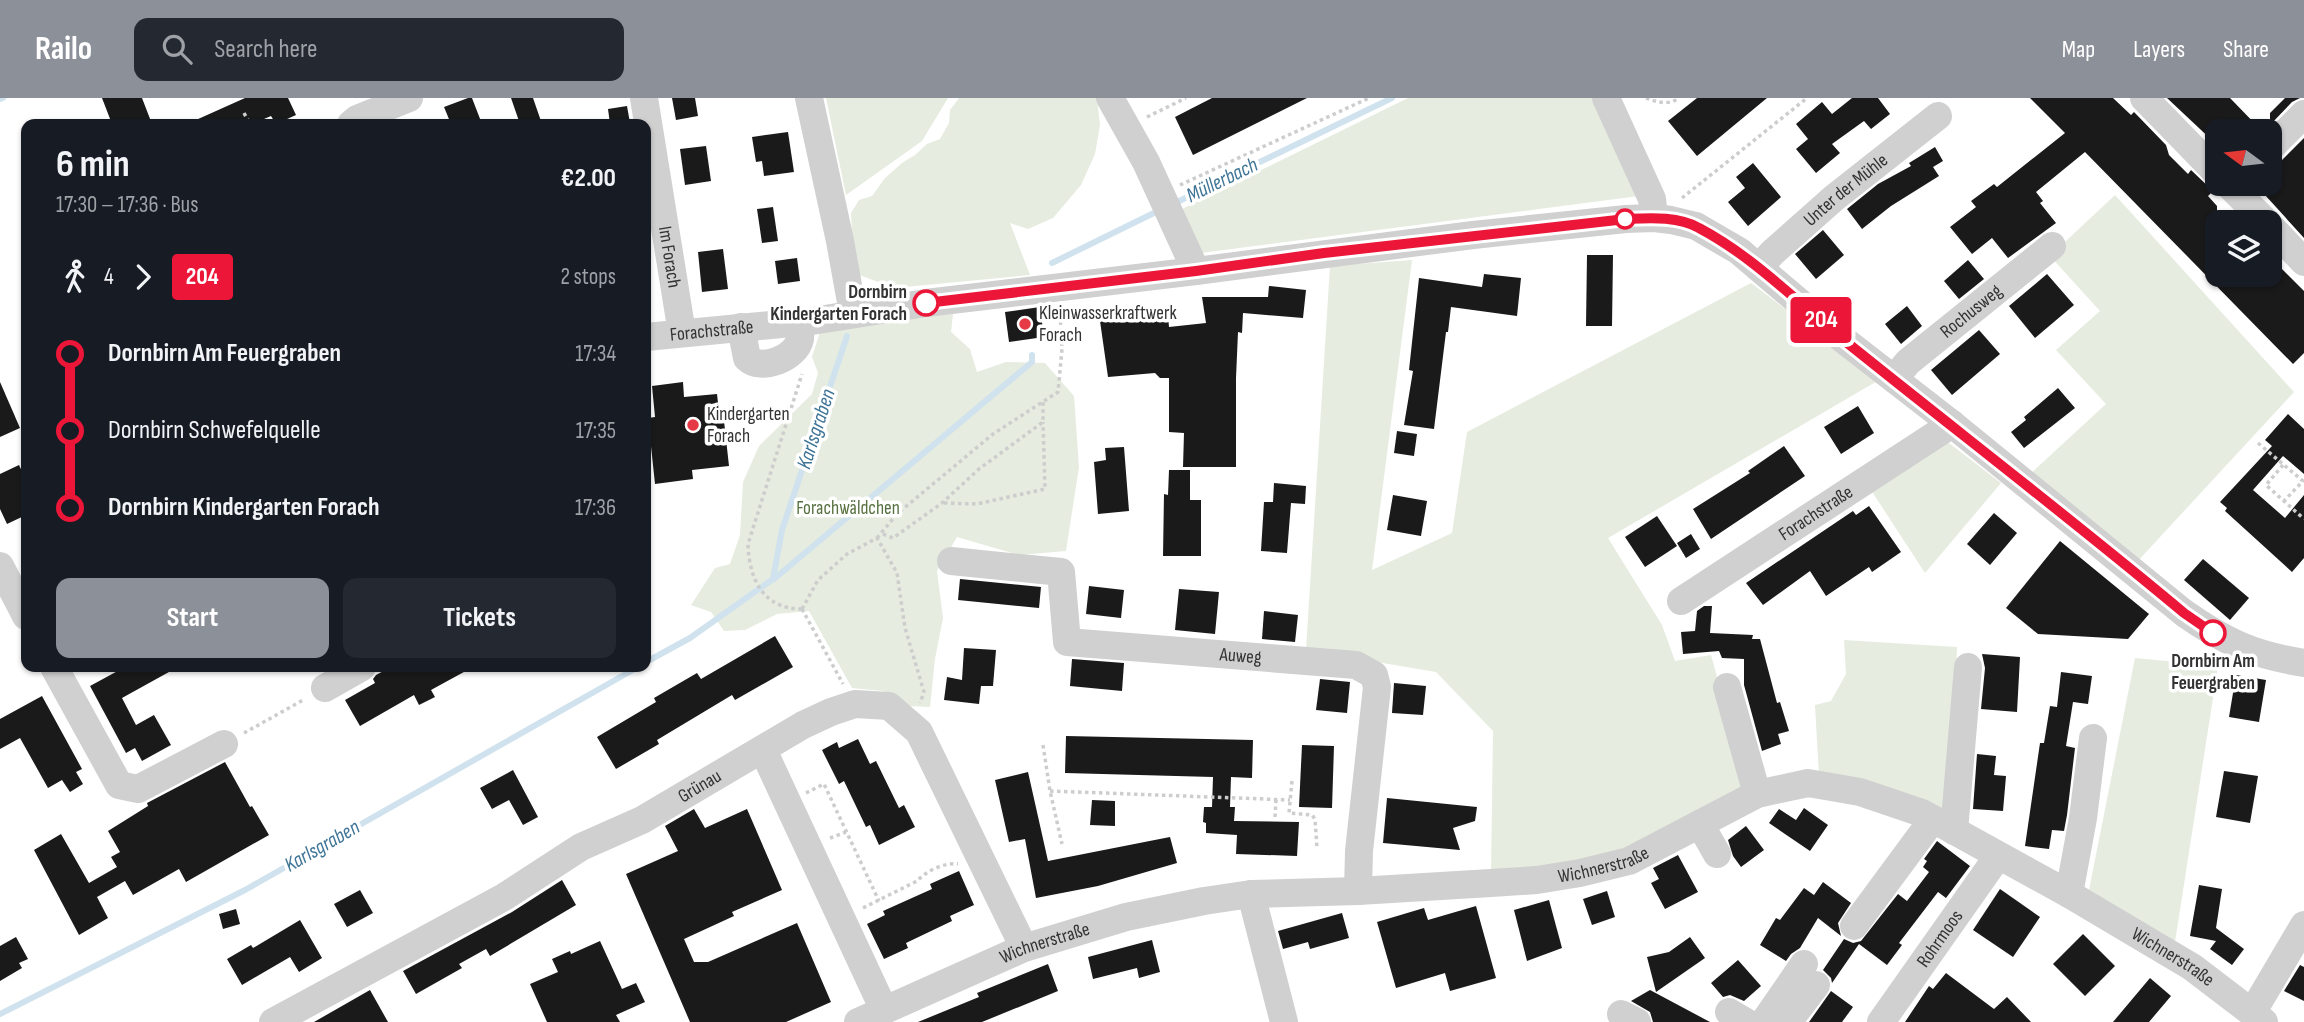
<!DOCTYPE html>
<meta charset="utf-8">
<style>
:root{--surface:#171b24;--page:#242831;--text:#f1f3f6;--muted:#9ea1a6;--accent:#8c9099}
body{margin:0;font-family:"Sofia Sans Condensed",sans-serif;background:var(--page);color:var(--text);height:100vh;display:flex;flex-direction:column;font-size:26px;white-space:nowrap}
*{box-sizing:border-box;margin:0}
p{font-size:23px;color:var(--muted)}
.icon{flex:none;width:38px;height:38px;fill:none;stroke:currentColor;stroke-width:2;stroke-linecap:round;stroke-linejoin:round}
.map{position:relative;flex:1;overflow:hidden}
.details{position:absolute;left:21px;top:21px;width:630px;height:553px;display:flex;flex-direction:column;background:var(--surface);border-radius:14px;box-shadow:0 2px 5px #0004}
.details>*{flex:none}
.badge{padding:0 14px;border-radius:5px;font-size:24px;line-height:46px}
.needle{width:46px;rotate:285deg}
.controls{position:absolute;left:2205px;top:21px;display:grid;gap:14px}
.controls a{display:grid;place-items:center;width:77px;height:77px;border-radius:14px;background:var(--surface);box-shadow:0 2px 5px #0004;font-size:35px}
.map>.badge{position:absolute;translate:-50% -50%;box-shadow:0 0 0 4px #fff}
.legs{display:flex;align-items:center;gap:10px;height:77px;padding:0 35px;font-size:23px}
.legs p{margin-inline-start:auto}
.head{display:flex;align-items:center;justify-content:space-between;height:119px;padding:0 35px}
h1{font-size:38px;font-weight:700;line-height:52px}
.cta{display:flex;gap:14px;margin-top:auto;padding:14px 35px}
.cta a{flex:1;height:80px;border-radius:14px;background:var(--accent);color:#fff;font-size:28px;font-weight:700;line-height:80px;text-align:center}
.cta a+a{background:var(--page);color:var(--text)}
ul{padding:0 35px;list-style:none}
li{display:flex;align-items:center;gap:24px;height:77px;font-size:26px}
li i{display:grid;place-items:center;width:10px;height:100%;margin:0 9px;background:currentColor}
li i::after{content:'';width:18px;height:18px;margin:-9px;border:5px solid;border-radius:50%;background:var(--surface)}
li p{margin-inline-start:auto}
li:first-child i{background:linear-gradient(#0000 50%,currentColor 0)}
li:last-child i{background:linear-gradient(currentColor 50%,#0000 0)}
header{display:flex;align-items:center;gap:42px;box-sizing:border-box;height:98px;padding:0 35px;background:var(--accent);color:#fff}
header strong{font-size:33px}
nav{display:flex;gap:38px;margin-inline-start:auto;font-size:24px}
.search{width:490px;height:63px;background:var(--page);display:flex;align-items:center;gap:18px;box-sizing:border-box;padding:0 24px;border-radius:14px;color:var(--muted);font-size:26px}
.map>svg:first-child{display:block}
.green{fill:#e6ecdf}
.lines{fill:none;stroke-linecap:round;stroke-linejoin:round}
.stream{stroke:#cfe2ee;stroke-width:6}
.building{fill:#1a1a1a}
.path{stroke:#cdcdcd;stroke-width:3.5;stroke-dasharray:3.5 3.5;stroke-linecap:butt}
.minor{stroke:#d0d0d0;stroke-width:28}
.line-1-casing{stroke:#fff;stroke-width:16}
.line-1{stroke:#ec1638;stroke-width:10}
.stop-1-dot{fill:#fff;stroke:#ec1638;stroke-width:3.5}
.poi-dot{fill:#e63946;stroke:#fff;stroke-width:2.5}
.labels{text-anchor:middle;dominant-baseline:central;stroke-width:7;stroke-linejoin:round;paint-order:stroke}
.street-label{font-size:19px;fill:#333;stroke:#fff}
.stop-label{font-size:19px;font-weight:bold;fill:#333;stroke:#fff;text-anchor:end}
.poi-label{font-size:19px;fill:#333;stroke:#fff;text-anchor:start}
.park-label{font-size:19px;fill:#56703f;stroke:#fff}
.water-label{font-size:21px;font-style:italic;fill:#3f7597;stroke:#fff}
</style>
<header>
<strong>Railo</strong>
<div class="search"><svg class="icon" aria-label="search" viewBox="0 0 24 24"><circle cx="10" cy="10" r="6"/><path d="M15 15l6 6"/></svg>Search here</div>
<nav><a>Map</a><a>Layers</a><a>Share</a></nav>
</header>
<div class="map">
<svg width="2304" height="924" viewBox="0 0 2304 924">
<rect width="100%" height="100%" fill="#fff"/>
<g class="green">
<path d="M826,0H948L922,43L846,97Z"/>
<path d="M959,0H1097L1100,27L1095,56L1081,87L1053,120L1028,131L1010,125L1030,177L894,190L854,175L851,115L859,102L872,98L885,80L902,65L915,57L927,46L940,41L949,25L950,12Z"/>
<path d="M1408,0H1593L1639,98L1201,155L1180,112Z"/>
<path d="M2115,97L2294,294L2136,465L2028,378L2106,306L2056,252L2100,213L2050,158Z"/>
<path d="M1412,162L1372,472L1452,435L1467,334L1751,185L1879,282L1608,440L1662,527L1675,563L1711,557L1748,691L1612,758L1491,777L1493,633L1436,574L1306,552L1330,168Z"/>
<path d="M953,216L951,234L970,251L977,274L1006,264L1045,265L1074,298L1079,369L1066,453L1019,457L957,439L937,473L943,520L935,561L930,609L907,608L883,593L852,590L809,513L777,516L745,532L724,533L711,514L691,507L715,470L730,466L740,437L743,384L759,348L812,296L818,275L812,259L820,234L868,223Z"/>
<path d="M1945,342L2001,385L1925,475L1869,389Z"/>
<path d="M1844,542L1957,549L1951,718L1819,678L1815,607L1831,603L1846,576Z"/>
<path d="M2135,560L2218,568L2175,844L2089,792Z"/>
</g>
<g class="lines">
<g class="stream">
<path d="M0,1L3,0"/>
<path d="M1173,106L1392,0"/>
<path d="M1052,165L1160,112"/>
<path d="M774,481L1032,264V257"/>
<path d="M646,564L690,540L773,481L782,432L847,238"/>
<path d="M0,916L245,792L638,569"/>
</g>
</g>
<g class="building">
<path d="M102,0H142L152,26H112Z"/>
<path d="M245,0H288L296,17L276,26L271,18L252,26H187Z"/>
<path d="M468,0H472L482,26H451L444,9Z"/>
<path d="M511,0H533L542,26H520Z"/>
<path d="M672,0H695L698,18L676,22Z"/>
<path d="M1212,0H1307L1193,57L1175,19Z"/>
<path d="M1697,0H1767L1697,58L1668,23Z"/>
<path d="M1852,0H1878L1890,16L1871,31L1864,23L1832,46L1840,55L1816,75L1796,51L1808,41L1796,26L1822,4L1832,16Z"/>
<path d="M2030,0H2113L2131,17L2134,14L2166,47L2169,57L2188,76L2191,72L2213,93L2208,98L2217,108V177H2270V152L2280,163L2277,166L2304,193V255L2293,266L2085,54L2036,94L2043,103L2040,105L2056,125L2008,160L1992,140L1972,156L1950,129L1976,109L1971,103L1994,86L1997,89L2065,35Z"/>
<path d="M2167,0H2230L2262,33H2217V51L2215,49L2217,47Z"/>
<path d="M2285,0H2300L2292,4L2270,27V15Z"/>
<path d="M627,8L630,25L610,26L608,11Z"/>
<path d="M788,34L794,74L764,78L762,63L756,64L752,39Z"/>
<path d="M2304,40V140L2255,86H2270V66L2282,62Z"/>
<path d="M706,48L711,83L685,87L680,51Z"/>
<path d="M1935,49L1943,63L1933,69L1939,78L1891,108L1862,131L1847,111L1878,86L1911,68L1909,65Z"/>
<path d="M1753,65L1781,99L1748,128L1728,104L1745,90L1736,79Z"/>
<path d="M773,109L778,143L762,145L757,111Z"/>
<path d="M1823,132L1844,157L1816,181L1795,156Z"/>
<path d="M723,151L728,191L702,194L698,154Z"/>
<path d="M1587,157H1613L1612,228H1586Z"/>
<path d="M797,160L800,183L778,186L775,163Z"/>
<path d="M1968,162L1984,181L1959,201L1944,183Z"/>
<path d="M1484,176L1521,180L1517,218L1451,209L1448,234H1446L1434,331L1404,327L1413,273L1409,272L1419,180L1482,189Z"/>
<path d="M2047,176L2074,207L2035,240L2009,208Z"/>
<path d="M1269,188L1306,192L1303,220L1243,215L1242,235L1238,234L1236,280V369H1183L1184,335L1169,334V280H1160L1155,275L1108,279L1099,216L1167,208L1169,229L1206,225L1202,199H1268Z"/>
<path d="M1907,208L1922,228L1901,246L1885,226Z"/>
<path d="M1040,209L1044,239L1009,244L1005,214Z"/>
<path d="M1979,232L2000,256L1952,297L1931,272Z"/>
<path d="M0,284L20,330L0,339Z"/>
<path d="M683,284L684,299L717,296L720,323H724L729,368L692,372L693,381L655,386L648,320L655,319L652,288Z"/>
<path d="M2058,290L2075,310L2024,350L2011,334L2026,322L2024,319Z"/>
<path d="M1858,308L1874,335L1841,356L1824,329Z"/>
<path d="M2288,316L2304,331V376L2283,358L2253,392L2285,420L2304,397V460L2292,474L2225,413L2227,410L2220,404L2272,348L2265,342Z"/>
<path d="M1397,333L1417,336L1414,358L1394,355Z"/>
<path d="M1784,348L1805,378L1711,441L1693,411L1750,375L1748,373Z"/>
<path d="M1124,349L1129,413L1098,416L1094,364L1106,362L1105,350Z"/>
<path d="M19,367L26,382L21,387L26,398V417L7,426L0,411V376Z"/>
<path d="M1169,372H1190V402H1201V458H1163L1164,396L1168,397Z"/>
<path d="M1274,385L1306,388L1305,406L1291,405L1287,455L1261,453L1264,404H1273Z"/>
<path d="M1393,397L1427,403L1421,438L1387,432Z"/>
<path d="M1869,408L1901,454L1872,474L1869,469L1826,498L1810,473L1763,507L1746,485L1853,413L1856,417Z"/>
<path d="M1994,415L2017,435L1990,467L1967,446Z"/>
<path d="M1657,418L1677,448L1645,469L1625,439Z"/>
<path d="M1691,436L1700,451L1686,460L1677,445Z"/>
<path d="M2060,443L2149,516L2128,541L2038,536L2006,510Z"/>
<path d="M2203,461L2249,500L2230,522L2184,482Z"/>
<path d="M960,481L1041,489L1039,510L958,502Z"/>
<path d="M1089,488L1124,492L1121,520L1086,516Z"/>
<path d="M1179,491L1219,494L1215,536L1175,532Z"/>
<path d="M1704,508H1712L1710,535L1753,537L1752,541H1760L1777,605L1780,604L1789,633L1778,636L1781,646L1762,653L1744,587V561L1722,560L1719,553L1683,556L1681,534L1695,533L1697,513Z"/>
<path d="M1264,513L1298,517L1295,544L1262,541Z"/>
<path d="M775,538L793,569L735,602L732,597L657,642L659,646L616,671L597,639L656,604L654,600L697,575L701,581Z"/>
<path d="M964,550L996,552L993,588H981L979,606L944,602L947,579L962,582Z"/>
<path d="M1982,556L2020,559L2017,614L1981,611L1985,570Z"/>
<path d="M1072,561L1124,565L1122,593L1070,588Z"/>
<path d="M125,569H178L122,600L136,627L154,617L171,647L142,663L135,650L126,655L90,588Z"/>
<path d="M391,569H473L431,592L435,599L419,607L414,597L360,628L345,602L375,585L373,581L376,577Z"/>
<path d="M2061,574L2092,578L2088,606L2073,604L2066,648L2075,650L2067,717L2064,733L2052,732L2049,751L2025,748L2040,645H2044L2050,608L2057,609Z"/>
<path d="M2236,577L2266,582L2259,624L2229,619Z"/>
<path d="M1320,581L1350,584L1347,615L1316,612Z"/>
<path d="M1394,585L1426,588L1423,617L1392,615Z"/>
<path d="M42,598L82,671L76,674L83,686L70,694L62,682L48,690L20,640L0,651V621Z"/>
<path d="M1066,638L1253,642L1252,680L1231,679L1230,709H1235L1234,723L1299,724L1297,758L1236,756L1237,737L1206,735V725L1203,724L1204,709H1212L1213,679L1065,675Z"/>
<path d="M858,641L870,666L876,663L899,710L904,707L915,729L879,747L870,727L866,729L844,683L839,686L822,652L837,644L839,650Z"/>
<path d="M1302,647L1334,648L1332,710L1299,709Z"/>
<path d="M1977,656L1996,658L1994,677L2006,678L2003,713L1973,711Z"/>
<path d="M225,664L250,709L252,708L269,737L186,784L179,771L133,797L125,783L97,799L108,820L79,837L34,752L61,736L89,785L117,769L111,759L120,754L108,733L148,708L147,705Z"/>
<path d="M513,672L538,719L523,727L509,702L492,711L480,690Z"/>
<path d="M2224,673L2258,678L2250,725L2216,719Z"/>
<path d="M1028,674L1048,763L1170,739L1177,765L1098,788L1036,800L1025,741L1009,744L995,682Z"/>
<path d="M1387,700L1477,709L1475,723L1453,730L1460,752L1383,745Z"/>
<path d="M1092,702L1115,703V728L1090,727Z"/>
<path d="M1804,710L1828,727L1810,753L1769,725L1779,711L1796,722Z"/>
<path d="M694,711L705,730L747,711L782,792L732,814L734,818L684,841L694,864H708L797,825L831,904L786,924H690L626,776L678,753L665,728Z"/>
<path d="M1746,728L1764,752L1741,769L1733,758L1728,742Z"/>
<path d="M1937,743L1970,768L1946,800L1938,794L1899,845L1902,847L1887,867L1859,846L1832,885L1831,880L1823,872L1844,841L1853,845L1861,843L1898,796L1907,803L1929,774L1923,769L1927,763L1924,761Z"/>
<path d="M1678,757L1698,794L1665,811L1651,785L1659,781L1653,770Z"/>
<path d="M959,773L974,807L950,818L952,823L906,845L908,850L884,861L867,826L885,817L883,813L932,791L930,786Z"/>
<path d="M562,782L576,807L490,858L486,851L459,866L462,870L416,896L403,873L512,814Z"/>
<path d="M1823,784L1851,805L1838,825L1841,838L1818,820L1800,850L1791,856L1786,863L1760,847L1776,820L1780,822L1804,790L1814,797Z"/>
<path d="M2199,787L2222,791L2216,830L2244,851L2232,867L2210,851L2216,843L2190,838Z"/>
<path d="M2000,791L2040,819L2013,859L1973,832Z"/>
<path d="M360,792L373,815L347,829L334,806Z"/>
<path d="M1607,793L1615,819L1592,827L1583,801Z"/>
<path d="M1549,802L1562,850L1527,863L1514,812Z"/>
<path d="M1476,808L1496,880L1450,893L1445,875L1396,890L1377,824L1424,810L1428,822Z"/>
<path d="M236,811L240,826L223,831L219,816Z"/>
<path d="M1342,815L1349,840L1310,851L1308,844L1283,851L1278,833Z"/>
<path d="M300,822L322,860L299,874L290,859L242,887L227,861L251,847L253,850Z"/>
<path d="M2083,836L2115,868L2085,898L2053,866Z"/>
<path d="M16,839L28,861L19,865L22,870L0,883V848Z"/>
<path d="M1690,839L1705,860L1656,894L1647,859L1669,854Z"/>
<path d="M1152,842L1160,874L1139,880L1137,870L1093,881L1088,859Z"/>
<path d="M600,843L622,891L636,885L645,904L616,917L620,924H547L530,886L558,874L552,861L570,853L571,856Z"/>
<path d="M1738,862L1761,888L1744,903L1730,897L1723,899L1711,885Z"/>
<path d="M1048,866L1058,893L982,924H918L979,899L977,895Z"/>
<path d="M2300,867L2304,869V903L2284,893Z"/>
<path d="M1946,875L1994,911L2007,899L2031,924H1905L1929,888L1933,891Z"/>
<path d="M2150,880L2171,898L2149,924H2113Z"/>
<path d="M370,892L388,924H314Z"/>
<path d="M1650,892L1710,924H1653L1650,914L1631,903Z"/>
<path d="M1831,893L1853,909L1842,924H1809Z"/>
</g>
<g class="lines">
<g class="path">
<path d="M1646,0C1657,4 1668,8 1679,0"/>
<path d="M244,15L250,26"/>
<path d="M1147,19L1186,0"/>
<path d="M1180,87L1369,0"/>
<path d="M1682,100L1807,0"/>
<path d="M2258,345L2303,383L2284,403"/>
<path d="M2283,367L2266,387L2304,421"/>
<path d="M944,405L977,406L1045,391L1043,324"/>
<path d="M883,436L893,440L942,405L979,371L1043,324V304"/>
<path d="M877,440L897,416L993,336L1058,294L1062,251L1060,214"/>
<path d="M802,511C763,511 749,481 748,446L802,276"/>
<path d="M802,511L818,482L847,456L877,440L897,475L905,530L924,594L920,605"/>
<path d="M802,511L843,586"/>
<path d="M244,635L305,601"/>
<path d="M1043,647L1050,693L1062,746"/>
<path d="M1292,683L1289,715L1312,717L1315,721L1317,751"/>
<path d="M1050,693L1290,702"/>
<path d="M806,695L824,686L879,803"/>
<path d="M1275,719L1276,702"/>
<path d="M830,740L846,734"/>
<path d="M863,810L917,783C926,773 945,764 958,766"/>
</g>
<g class="minor">
<path id="s1" d="M644,0L682,235"/>
<path d="M809,0L840,143L853,215"/>
<path d="M1110,0L1146,64L1196,173"/>
<path d="M1606,0L1652,101L1654,120"/>
<path d="M2144,0L2217,75"/>
<path d="M351,26L357,21L409,0"/>
<path d="M2270,50L2304,16"/>
<path d="M2228,86L2266,124"/>
<path d="M2270,128L2304,164"/>
<path id="s2" d="M1759,170L1772,155L1834,100L1938,18"/>
<path d="M741,229L747,260C761,274 796,260 800,241C801,236 799,229 799,223"/>
<path id="s3" d="M646,239L812,223L926,205L1196,173L1473,137L1626,121L1654,120L1671,122L1696,128L1739,153L1845,243L1952,326L2184,515C2225,544 2254,557 2304,565"/>
<path id="s4" d="M1894,281L1908,264L2052,148"/>
<path id="s5" d="M951,463L1061,474L1067,544L1356,567L1374,577L1377,589L1359,753L1358,793"/>
<path d="M0,468L26,518"/>
<path id="s6" d="M1681,503L1952,326"/>
<path d="M54,569L119,687L138,691L224,646"/>
<path d="M1727,589L1757,696"/>
<path d="M325,590L362,569"/>
<path d="M763,652L884,912"/>
<path d="M1700,726L1717,756"/>
<path d="M1954,733L1968,569"/>
<path d="M1251,796L1284,924"/>
<path d="M2069,796L2083,720L2093,640"/>
<path d="M1854,828L1933,721"/>
<path d="M1729,914L1746,924"/>
<path d="M2252,915L2304,827"/>
<path d="M1621,916L1637,924"/>
<path id="s7" d="M273,924L504,799L581,749L642,722L803,627L831,614L855,606L889,608L919,634L1024,850"/>
<path id="s8" d="M858,924L1024,850L1126,819L1204,803L1251,796L1358,793L1491,785L1537,782L1580,775L1629,763L1757,696L1808,685L1860,694L1922,715L2069,796L2192,869L2264,924"/>
<path d="M1764,924L1804,866"/>
<path d="M1788,924L1816,887"/>
<path id="s9" d="M1881,924L1998,758"/>
</g>
</g>
<g class="lines">
<defs>
<path id="line-1" d="M926,205L1196,173L1324,155L1626,121C1650,120 1678,118 1699,130C1754,159 1797,204 1845,243C1958,334 2073,422 2184,515L2213,535"/>
</defs>
<use href="#line-1" class="line-1-casing"/>
<use href="#line-1" class="line-1"/>
</g>
<g class="stop-1-dot">
<circle cx="1625" cy="121" r="9"/>
<circle cx="926" cy="205" r="12"/>
<circle cx="2213" cy="535" r="12"/>
</g>
<g class="poi-dot">
<circle cx="1025" cy="226" r="7"/>
<circle cx="693" cy="327" r="7"/>
</g>
<g class="labels">
<g class="street-label">
<text stroke="none"><textPath href="#s2" startOffset="117">Unter der Mühle</textPath></text>
<text stroke="none"><textPath href="#s1" startOffset="161">Im Forach</textPath></text>
<text stroke="none"><textPath href="#s4" startOffset="103">Rochusweg</textPath></text>
<text stroke="none"><textPath href="#s3" startOffset="66">Forachstraße</textPath></text>
<text stroke="none"><textPath href="#s6" startOffset="161">Forachstraße</textPath></text>
<text stroke="none"><textPath href="#s5" startOffset="355">Auweg</textPath></text>
<text stroke="none"><textPath href="#s7" startOffset="488">Grünau</textPath></text>
<text stroke="none"><textPath href="#s8" startOffset="770">Wichnerstraße</textPath></text>
<text stroke="none"><textPath href="#s9" startOffset="102">Rohrmoos</textPath></text>
<text stroke="none"><textPath href="#s8" startOffset="203">Wichnerstraße</textPath></text>
<text stroke="none"><textPath href="#s8" startOffset="1400">Wichnerstraße</textPath></text>
</g>
<g class="stop-label">
<text x="907" y="194">Dornbirn<tspan x="907" dy="22">Kindergarten Forach</tspan></text>
<text x="2213" y="563" text-anchor="middle">Dornbirn Am<tspan x="2213" dy="22">Feuergraben</tspan></text>
</g>
<g class="poi-label">
<text x="1039" y="215">Kleinwasserkraftwerk<tspan x="1039" dy="22">Forach</tspan></text>
<text x="707" y="316">Kindergarten<tspan x="707" dy="22">Forach</tspan></text>
</g>
<g class="park-label">
<text x="848" y="410">Forachwäldchen</text>
</g>
<g class="water-label">
<text transform="translate(1222 82) rotate(-26)">Müllerbach</text>
<text transform="translate(816 331) rotate(-72)">Karlsgraben</text>
<text transform="translate(322 748) rotate(-30)">Karlsgraben</text>
</g>
</g>
</svg>
<div class="controls">
<a><svg class="needle" viewBox="-14 -14 28 28"><path d="M0-13l5 13h-10z" fill="#e53935"/><path d="M0 13l5-13h-10z" fill="#9ea1a6"/></svg></a>
<a><svg class="icon" aria-label="layers" viewBox="0 0 24 24"><path d="M12 4l9 5-9 5-9-5zM3 14l9 5 9-5"/></svg></a>
</div>
<b class="badge" style="left:1821px;top:222px;background:#ec1638;color:#fff">204</b>
<section class="details">
<div class="head"><div><h1>6 min</h1><p>17:30 – 17:36 · Bus</p></div><b>€2.00</b></div>
<div class="legs"><svg class="icon" aria-label="walk" viewBox="0 0 24 24"><circle cx="13" cy="4" r="2"/><path d="M13 8l-2 6 4 7M11 14l-3 7M7 12l3-4h3l4 4"/></svg>4<svg class="icon" aria-label="forward" viewBox="0 0 24 24"><path d="M9 5l7 7-7 7"/></svg><b class="badge" style="background:#ec1638;color:#fff">204</b><p>2 stops</p></div>
<ul>
<li><i style="color:#ec1638"></i><b>Dornbirn Am Feuergraben</b><p>17:34</p></li>
<li><i style="color:#ec1638"></i><span>Dornbirn Schwefelquelle</span><p>17:35</p></li>
<li><i style="color:#ec1638"></i><b>Dornbirn Kindergarten Forach</b><p>17:36</p></li>
</ul>
<div class="cta"><a>Start</a><a>Tickets</a></div>
</section>
</div>
